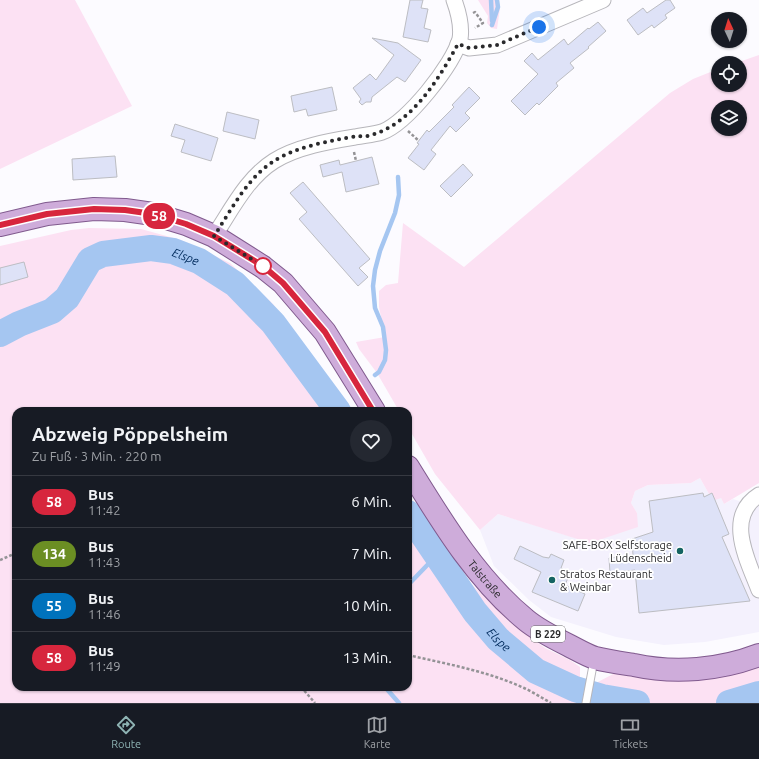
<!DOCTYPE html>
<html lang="de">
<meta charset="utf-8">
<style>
:root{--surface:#171b24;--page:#242831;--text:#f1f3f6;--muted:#9ea1a6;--line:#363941;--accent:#8eb3b3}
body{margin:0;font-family:Ubuntu,sans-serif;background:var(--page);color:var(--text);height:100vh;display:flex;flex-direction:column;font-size:15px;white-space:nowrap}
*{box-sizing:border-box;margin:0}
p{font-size:13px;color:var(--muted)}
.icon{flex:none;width:22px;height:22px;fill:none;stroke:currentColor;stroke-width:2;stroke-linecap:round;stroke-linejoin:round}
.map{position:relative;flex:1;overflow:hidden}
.side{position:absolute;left:12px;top:407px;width:400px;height:284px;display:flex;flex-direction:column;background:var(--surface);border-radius:12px;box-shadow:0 1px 3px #0004}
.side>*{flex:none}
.badge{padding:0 8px;border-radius:13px;font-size:14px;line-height:26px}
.needle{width:26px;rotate:356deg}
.buttons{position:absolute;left:711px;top:12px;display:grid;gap:8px}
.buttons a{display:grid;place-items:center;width:36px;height:36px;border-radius:50%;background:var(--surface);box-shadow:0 1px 3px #0004;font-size:20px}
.you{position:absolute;width:20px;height:20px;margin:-10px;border:3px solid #fff;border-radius:50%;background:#1a73e8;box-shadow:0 0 0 6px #1a73e833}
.map>.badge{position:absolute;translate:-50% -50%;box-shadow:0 0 0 2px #fff}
.round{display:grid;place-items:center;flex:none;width:42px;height:42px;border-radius:21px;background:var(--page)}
.head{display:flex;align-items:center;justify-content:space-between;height:68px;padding:0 20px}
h1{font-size:19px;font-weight:700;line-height:30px}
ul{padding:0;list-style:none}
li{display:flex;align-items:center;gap:12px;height:52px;padding:0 20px;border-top:1px solid var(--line)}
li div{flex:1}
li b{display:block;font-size:15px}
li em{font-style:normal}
li .badge{min-width:44px;font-weight:700;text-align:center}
.menu{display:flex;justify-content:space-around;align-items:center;height:56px;border-top:1px solid var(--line);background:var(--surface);font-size:11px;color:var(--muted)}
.menu a{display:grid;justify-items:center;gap:2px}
.menu .selected{color:var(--accent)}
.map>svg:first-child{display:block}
.built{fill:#f4f1fd}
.green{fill:#fce1f3;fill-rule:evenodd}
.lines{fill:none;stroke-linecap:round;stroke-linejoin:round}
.stream{stroke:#a5c6f1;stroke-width:4.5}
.river{stroke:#a5c6f1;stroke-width:26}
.building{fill:#dee2f7;stroke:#bcbdc2}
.lane-casing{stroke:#b7b6bb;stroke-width:9}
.street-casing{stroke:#b7b6bb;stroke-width:17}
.primary-casing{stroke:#805a8e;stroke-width:24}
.path{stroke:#949396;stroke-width:2.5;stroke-dasharray:3 2;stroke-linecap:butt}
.lane{stroke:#fff;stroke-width:7}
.street{stroke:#fff;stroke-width:15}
.primary{stroke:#ceacda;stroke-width:22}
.line-casing{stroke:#fff;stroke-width:9}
.line{stroke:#d7263d;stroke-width:6}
.walk{stroke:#2a2a2c;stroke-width:4;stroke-dasharray:0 7.2}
.stop-dot{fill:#fff;stroke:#d7263d;stroke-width:2}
.poi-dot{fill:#146462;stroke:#fff;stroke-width:1.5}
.labels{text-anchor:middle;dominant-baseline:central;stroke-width:3.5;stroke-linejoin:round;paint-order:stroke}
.shield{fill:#fff;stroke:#6a6a6b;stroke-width:1}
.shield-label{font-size:10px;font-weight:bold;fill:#2a2a2c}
.poi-label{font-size:11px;fill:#2a2a2c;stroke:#fff;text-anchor:end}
.street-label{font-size:11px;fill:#2a2a2c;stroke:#fff}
.water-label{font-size:12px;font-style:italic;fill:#002b5d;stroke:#fff}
</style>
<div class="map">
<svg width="759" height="703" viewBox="0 0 759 703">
<rect width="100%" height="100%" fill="#fcfbff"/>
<path class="built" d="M700,478L709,494L712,493L721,498L724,504L733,499L748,504H759V632L705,642L664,645L616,637L551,617L529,600L494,566L480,530L498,514L591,543L637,513L631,503L635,491L648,485L691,483Z"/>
<g class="green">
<path d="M0,0H75L132,106L0,169Z"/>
<path d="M478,0H497L496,7L500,8L497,29L491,28L487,23L488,16Z"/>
<path d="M759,55V483L724,504L721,498L715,500L712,493L709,494L700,478L691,483L648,485L635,491L631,503L637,513L638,527L590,543L498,514L480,530L435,474L408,427V411H399L377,373L359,349L356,342L385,337L379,307V291L386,285L398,283L403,223L464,267L670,93L693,79L718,69V85H740V63H736ZM718,107H740V129H718Z"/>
<path d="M89,228L141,229L181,240L230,263L273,304L329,382L348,411H16V687H408V502L445,558L510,622L545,648L570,660L580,667V677L596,683L615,673L654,679L759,665V703H0V246L71,230Z"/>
</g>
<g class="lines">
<g class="stream">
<path d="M491,0L492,21"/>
<path d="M492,25L498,7L497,0"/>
<path d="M302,361L305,359"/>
<path d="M375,375L379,372L385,360L386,350L383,327L375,308L373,286L375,270L380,251L395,213L399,195L398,177"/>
<path d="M408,585L437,555"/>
<path d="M385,687L399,703"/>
</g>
<g class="river">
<path id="s1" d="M0,334L19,324L52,311L67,298L90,260L103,254L151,248L173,251L199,261L235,284L273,323L338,411"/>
<path id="s2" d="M408,513L475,612L498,639L536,671L575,689L602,697L637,703"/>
<path d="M729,703L759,694"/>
</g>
</g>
<g class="building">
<path d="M410,0H423L421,8L428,9L424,28L431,30L428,42L403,37Z"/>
<path d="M666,0H670L675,8L665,15L667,18L654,28L652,25L638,35L627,20L643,8L647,13Z"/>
<path d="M598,22L606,31L588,47L589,48L570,63L574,68L556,83L558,86L539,105L537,103L525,115L511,101L538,74L524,61L532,53L538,60L564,39L568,45L588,28L589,29Z"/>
<path d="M372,38L398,43L421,60L405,82L397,77L372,97L371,102H366L362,105L359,102L361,99L353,88L370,74L376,80L394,55Z"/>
<path d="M332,87L337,110L308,116L306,109L294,112L291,96Z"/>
<path d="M469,87L480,98L465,113L470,118L456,132L450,126L431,150L436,154L424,170L408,158L419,144L417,143L427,130L429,132L454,107L452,105Z"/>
<path d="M227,112L259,120L255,139L223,131Z"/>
<path d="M175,124L218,138L211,161L181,152L185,140L171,136Z"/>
<path d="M115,156L117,177L73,180L72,159Z"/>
<path d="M372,157L379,184L346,192L342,172L323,177L320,165L339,160L340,165Z"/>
<path d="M463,164L473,175L451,197L440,186Z"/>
<path d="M303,182L370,259L359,268L368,277L358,286L299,219L307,212L290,193Z"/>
<path d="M24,262L28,277L0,285V268Z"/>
<path d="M703,493L704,497L712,493L715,500L729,534L722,537L750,601L639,613L635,570L610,573L609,558L633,555L632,539L653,532L649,501Z"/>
<path d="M520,546L543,557L549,558L551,554L564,560L561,568L570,573L565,585L585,594L578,611L532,592L541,572L514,559Z"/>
</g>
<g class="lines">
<defs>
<path id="lane" d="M586,703L594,660"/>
<g id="street">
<path d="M458,44L469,48L497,45L603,0"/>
<path d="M214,236C232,209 247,178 274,161C296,147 330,141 355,137C364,135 372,135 382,132C407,123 453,65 460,39C462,27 458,11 454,0"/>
<path d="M759,495C724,517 748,561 759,590"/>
</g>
<g id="primary">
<path d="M0,225L47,214L94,209L125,210L153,214L186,224L214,236L263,267L283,283L325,332L374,411"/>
<path id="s3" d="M408,467C442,522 476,579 526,620C538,630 554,638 568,645C576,649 586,655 595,658C607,661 621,663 634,665C675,674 720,670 759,655"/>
</g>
</defs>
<use href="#lane" class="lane-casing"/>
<use href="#street" class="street-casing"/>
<use href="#primary" class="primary-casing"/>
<g class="path">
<path d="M473,13L475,12L483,23L475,28"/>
<path d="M408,131L419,141"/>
<path d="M354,152L356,161"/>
<path d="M0,560L16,553"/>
<path d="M408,655C447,664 487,671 524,688C533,692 542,698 551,703"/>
<path d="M301,687L315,703"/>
</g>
<use href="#lane" class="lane"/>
<use href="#street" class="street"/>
<use href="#primary" class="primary"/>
</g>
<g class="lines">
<defs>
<path id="line" d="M0,225L47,214L94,209L125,210L153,214L186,224L214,236L263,266L283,283L325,332L373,411"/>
</defs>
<use href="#line" class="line-casing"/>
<use href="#line" class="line"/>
<path class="walk" d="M263,266L214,236C232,209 247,178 274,161C295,147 333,140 358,136C361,136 364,137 367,136C410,127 438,80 458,44L469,48L497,45L539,27"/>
</g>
<circle class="stop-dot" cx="263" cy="266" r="8"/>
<g class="poi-dot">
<circle cx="680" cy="551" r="4"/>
<circle cx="552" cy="580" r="4"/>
</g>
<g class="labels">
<rect class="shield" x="531" y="626" width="34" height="16" rx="3"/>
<g class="shield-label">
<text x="548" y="634">B 229</text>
</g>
<g class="poi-label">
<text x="672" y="545">SAFE-BOX Selfstorage<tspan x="672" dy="13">Lüdenscheid</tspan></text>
<text x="560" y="574" text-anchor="start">Stratos Restaurant<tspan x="560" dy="13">&amp; Weinbar</tspan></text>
</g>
<g class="street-label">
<text stroke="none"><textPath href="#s3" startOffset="136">Talstraße</textPath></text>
</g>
<g class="water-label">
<text stroke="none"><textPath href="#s1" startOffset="220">Elspe</textPath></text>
<text stroke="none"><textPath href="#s2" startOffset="156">Elspe</textPath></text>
</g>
</g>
</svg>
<div class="buttons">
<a><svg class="needle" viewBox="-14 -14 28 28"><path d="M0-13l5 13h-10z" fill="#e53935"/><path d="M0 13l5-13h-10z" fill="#9ea1a6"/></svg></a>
<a><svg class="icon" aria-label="locate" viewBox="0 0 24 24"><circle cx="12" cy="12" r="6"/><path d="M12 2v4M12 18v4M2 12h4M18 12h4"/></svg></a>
<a><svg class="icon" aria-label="layers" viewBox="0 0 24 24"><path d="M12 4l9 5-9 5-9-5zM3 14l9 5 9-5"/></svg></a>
</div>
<div class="you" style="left:539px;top:27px"></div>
<b class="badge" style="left:159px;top:216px;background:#d7263d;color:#fff">58</b>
<section class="side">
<div class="head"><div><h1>Abzweig Pöppelsheim</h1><p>Zu Fuß · 3 Min. · 220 m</p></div><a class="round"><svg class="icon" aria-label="heart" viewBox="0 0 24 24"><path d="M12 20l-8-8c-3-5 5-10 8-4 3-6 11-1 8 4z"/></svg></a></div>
<ul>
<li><span class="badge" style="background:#d7263d;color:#fff">58</span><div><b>Bus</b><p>11:42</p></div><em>6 Min.</em></li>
<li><span class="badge" style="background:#6b8e23;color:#fff">134</span><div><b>Bus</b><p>11:43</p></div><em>7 Min.</em></li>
<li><span class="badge" style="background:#0072bc;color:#fff">55</span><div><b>Bus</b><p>11:46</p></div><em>10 Min.</em></li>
<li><span class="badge" style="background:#d7263d;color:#fff">58</span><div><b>Bus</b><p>11:49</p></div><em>13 Min.</em></li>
</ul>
</section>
</div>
<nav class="menu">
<a class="selected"><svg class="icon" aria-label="directions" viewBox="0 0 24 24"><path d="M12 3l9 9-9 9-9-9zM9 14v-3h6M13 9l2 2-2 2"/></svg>Route</a>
<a><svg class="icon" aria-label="map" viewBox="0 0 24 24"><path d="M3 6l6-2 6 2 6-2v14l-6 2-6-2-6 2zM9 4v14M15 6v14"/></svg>Karte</a>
<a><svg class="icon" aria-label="tickets" viewBox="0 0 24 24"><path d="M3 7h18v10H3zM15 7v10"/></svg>Tickets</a>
</nav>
